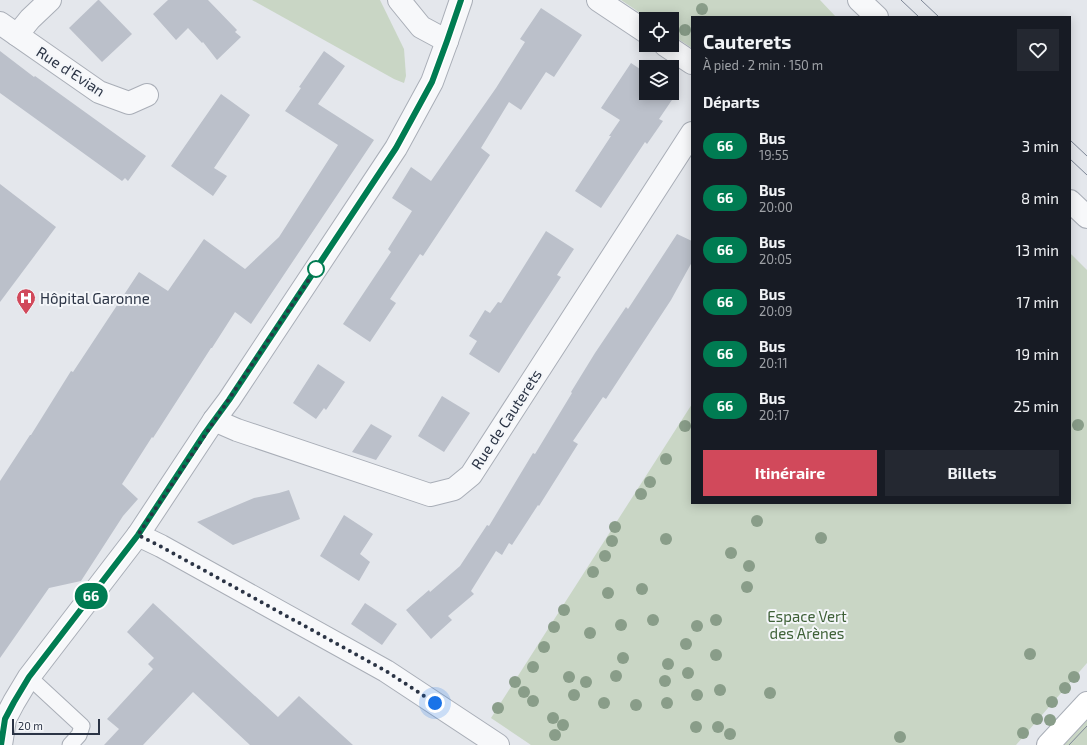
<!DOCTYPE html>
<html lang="fr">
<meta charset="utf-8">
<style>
:root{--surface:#171b24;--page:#242831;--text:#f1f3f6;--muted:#9ea1a6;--accent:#d1495b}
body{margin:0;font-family:"Exo 2",sans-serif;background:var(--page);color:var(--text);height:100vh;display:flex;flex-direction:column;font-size:15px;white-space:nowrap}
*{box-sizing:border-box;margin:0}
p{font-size:13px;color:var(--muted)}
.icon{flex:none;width:22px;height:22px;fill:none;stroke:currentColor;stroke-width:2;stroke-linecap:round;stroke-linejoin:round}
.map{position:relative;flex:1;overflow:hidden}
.details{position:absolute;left:691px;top:16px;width:380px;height:488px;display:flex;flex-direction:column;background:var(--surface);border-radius:0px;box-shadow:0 2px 10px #0003}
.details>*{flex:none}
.badge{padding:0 8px;border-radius:13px;font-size:14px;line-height:26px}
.buttons{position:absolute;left:639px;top:12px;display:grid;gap:8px}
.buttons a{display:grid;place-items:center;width:40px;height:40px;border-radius:0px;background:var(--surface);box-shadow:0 2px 10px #0003;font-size:20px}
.scale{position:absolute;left:12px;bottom:10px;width:88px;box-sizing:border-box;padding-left:4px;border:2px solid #2b3445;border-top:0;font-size:11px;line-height:14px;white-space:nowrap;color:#2b3445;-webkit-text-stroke:3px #f4f6f9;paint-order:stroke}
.you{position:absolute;width:20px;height:20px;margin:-10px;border:3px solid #fff;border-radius:50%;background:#1a73e8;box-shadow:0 0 0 6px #1a73e833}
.map>.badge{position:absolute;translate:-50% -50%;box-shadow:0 0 0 2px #fff}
h2{padding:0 12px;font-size:15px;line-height:36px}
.round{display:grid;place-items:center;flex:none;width:42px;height:42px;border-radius:0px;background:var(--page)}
.head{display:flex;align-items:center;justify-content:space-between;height:68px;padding:0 12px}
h1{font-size:19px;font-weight:700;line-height:30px}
.cta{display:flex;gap:8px;margin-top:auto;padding:8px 12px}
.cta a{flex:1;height:46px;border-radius:0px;background:var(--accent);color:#fff;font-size:16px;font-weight:700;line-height:46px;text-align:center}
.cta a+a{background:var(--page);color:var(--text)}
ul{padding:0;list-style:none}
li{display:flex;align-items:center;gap:12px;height:52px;padding:0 12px}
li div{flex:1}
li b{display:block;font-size:15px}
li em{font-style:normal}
li .badge{min-width:44px;font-weight:700;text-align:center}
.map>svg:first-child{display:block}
.green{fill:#c9d6c5}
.building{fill:#bbc0ca}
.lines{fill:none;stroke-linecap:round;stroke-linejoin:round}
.service-casing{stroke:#a9aeb7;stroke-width:17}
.minor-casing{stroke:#a9aeb7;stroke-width:24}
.tertiary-casing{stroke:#a9aeb7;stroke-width:24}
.secondary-casing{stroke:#a9aeb7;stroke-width:24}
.service{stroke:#f7f8fa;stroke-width:15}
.minor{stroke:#f7f8fa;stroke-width:22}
.tertiary{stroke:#f7f8fa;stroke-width:22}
.secondary{stroke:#fff;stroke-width:22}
.tram{stroke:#7d8696;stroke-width:1}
.tree{fill:#899d89}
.line-casing{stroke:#fff;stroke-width:9}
.line{stroke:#007c52;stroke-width:6}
.walk{stroke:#2b3445;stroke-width:4;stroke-dasharray:0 7.2}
.stop-dot{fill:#fff;stroke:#007c52;stroke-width:2}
.labels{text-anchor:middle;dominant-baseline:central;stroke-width:4;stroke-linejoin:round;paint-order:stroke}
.street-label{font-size:15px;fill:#2b3445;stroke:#f4f6f9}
.poi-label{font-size:15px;fill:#2b3445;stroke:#f4f6f9;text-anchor:start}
.park-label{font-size:15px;fill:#3f6138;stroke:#f4f6f9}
</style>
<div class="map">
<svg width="1087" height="745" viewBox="0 0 1087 745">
<rect width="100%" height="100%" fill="#e4e7ec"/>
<g class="green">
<path d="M252,0H380L404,49L406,76L404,83L394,79Z"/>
<path d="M621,0H820L836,17H692V48L672,35V19H649Z"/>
<path d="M1070,253L1087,270V663L1016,745H531L491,718L692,404V503H1070Z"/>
<path d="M1087,715V745H1059Z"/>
</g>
<g class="building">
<path d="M98,0H99L132,34L102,62L69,28Z"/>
<path d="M168,0H208L237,30L235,32L241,37L217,60L203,42L202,43L188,28L176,40L153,14Z"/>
<path d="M541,8L582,35L554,77L546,72L521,110L509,102L481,148L490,155L423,256L420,254L390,299L396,303L370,342L343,324L391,252L388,249L412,211L392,198L411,167L431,181L496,88L525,42L520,39Z"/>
<path d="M0,51L34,77L35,76L146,156L128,181L125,178L122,181L0,93Z"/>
<path d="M324,51L345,66L318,104L374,140L251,324L235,312L212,348H211L153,438L152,437L122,484L138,499L123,516L81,581L49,588L0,658V481L30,435H31L71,371L73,372L139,272L168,291L204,239L245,269L279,237L338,145L285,111L301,88L299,87Z"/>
<path d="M631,63L646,73V93H672V91L676,94L659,119L663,121L647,144L645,142L601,208L575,191L611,136H609L620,120L601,108Z"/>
<path d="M221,94L250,115L214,168L227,176L213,196L171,166Z"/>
<path d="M0,184L56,227L0,302Z"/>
<path d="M546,231L574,249L557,275L561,277L527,329L499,373L469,354L477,341L469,336L485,310L490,313L498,302L501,303Z"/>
<path d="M677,234L692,241V262L671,300L606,399L603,397L573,441L578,444L539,506L538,505L512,545L509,543L502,555L496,551L471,591L474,594L448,616L452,620L431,639L406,610L429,590L430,592L460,566L487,525L489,526L533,453L535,454L572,393L571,392L595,353L626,307L628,309Z"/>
<path d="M318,364L345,382L326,410L324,408L316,419L293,403Z"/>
<path d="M442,396L470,413L444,452L418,436Z"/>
<path d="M371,424L392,436L376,460L352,452Z"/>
<path d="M289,490L300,519L233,545L197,522L254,498L279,493Z"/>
<path d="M344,515L373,534L360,554L370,562L359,581L320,556Z"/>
<path d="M153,603L278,717L299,696L353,745H250L193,692L143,745H104L119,729L107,719L153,669L148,664L154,658L127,632Z"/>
<path d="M365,603L397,624L382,645L351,624Z"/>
</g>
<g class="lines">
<defs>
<path id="service" d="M29,677L82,726L79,735L70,745"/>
<g id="minor">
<path d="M399,0L421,27L447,41"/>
<path d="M598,0L646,32"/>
<path d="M0,23L99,92L129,103L147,95"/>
<path d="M17,35L30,19L50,0"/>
<path d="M665,45L692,63"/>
<path d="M214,420L237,430L430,495L454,489L471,475L692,133"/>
<path d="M138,535L161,546L386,671L498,745"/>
</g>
<g id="tertiary">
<path d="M859,0L877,17"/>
<path d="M1070,201L1087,217"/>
<path d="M1,745L5,719L14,702L29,677L138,535L214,420L229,400L396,148L432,82L447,41L461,0"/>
</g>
<path id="secondary" d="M1048,745L1087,703"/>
</defs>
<use href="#service" class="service-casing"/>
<use href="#minor" class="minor-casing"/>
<use href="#tertiary" class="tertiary-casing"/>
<use href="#secondary" class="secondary-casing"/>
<use href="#service" class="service"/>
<use href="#minor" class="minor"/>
<use href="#tertiary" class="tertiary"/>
<use href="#secondary" class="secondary"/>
<g class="tram">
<path d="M901,0L919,17"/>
<path d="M921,0L939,17"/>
<path d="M1070,140L1087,156"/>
<path d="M1070,159L1087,175"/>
<path d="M1069,745L1087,726"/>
</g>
</g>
<g class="tree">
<circle cx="702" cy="9" r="6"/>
<circle cx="685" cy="30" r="6"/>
<circle cx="1078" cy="425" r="6"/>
<circle cx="685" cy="426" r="6"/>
<circle cx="666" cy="459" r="6"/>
<circle cx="650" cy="482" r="6"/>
<circle cx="641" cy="494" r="6"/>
<circle cx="757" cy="521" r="6"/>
<circle cx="615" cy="527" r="6"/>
<circle cx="821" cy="538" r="6"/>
<circle cx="666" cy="539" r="6"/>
<circle cx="612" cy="541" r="6"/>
<circle cx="731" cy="553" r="6"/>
<circle cx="605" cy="556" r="6"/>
<circle cx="749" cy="566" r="6"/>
<circle cx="593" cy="572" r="6"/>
<circle cx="747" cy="587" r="6"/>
<circle cx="642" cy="589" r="6"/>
<circle cx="608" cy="593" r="6"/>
<circle cx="564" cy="610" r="6"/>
<circle cx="653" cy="620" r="6"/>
<circle cx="716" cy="620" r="6"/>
<circle cx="621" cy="625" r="6"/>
<circle cx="697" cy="626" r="6"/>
<circle cx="554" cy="627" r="6"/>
<circle cx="590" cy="633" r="6"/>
<circle cx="686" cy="644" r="6"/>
<circle cx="544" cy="647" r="6"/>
<circle cx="1030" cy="654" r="6"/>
<circle cx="716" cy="655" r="6"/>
<circle cx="623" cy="658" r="6"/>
<circle cx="668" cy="664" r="6"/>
<circle cx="533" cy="667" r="6"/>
<circle cx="688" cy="673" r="6"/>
<circle cx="616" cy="676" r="6"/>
<circle cx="569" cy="677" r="6"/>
<circle cx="1074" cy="677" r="6"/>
<circle cx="665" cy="681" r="6"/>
<circle cx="515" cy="682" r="6"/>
<circle cx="586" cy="682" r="6"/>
<circle cx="1065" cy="688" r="6"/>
<circle cx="720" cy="690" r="6"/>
<circle cx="524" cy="692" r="6"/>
<circle cx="770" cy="693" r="6"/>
<circle cx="574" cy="695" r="6"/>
<circle cx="697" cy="695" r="6"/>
<circle cx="533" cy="701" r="6"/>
<circle cx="1052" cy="702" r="6"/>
<circle cx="604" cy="703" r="6"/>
<circle cx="667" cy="703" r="6"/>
<circle cx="636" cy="705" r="6"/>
<circle cx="498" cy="708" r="6"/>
<circle cx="553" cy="718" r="6"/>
<circle cx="1037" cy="719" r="6"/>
<circle cx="1050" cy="720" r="6"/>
<circle cx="563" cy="725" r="6"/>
<circle cx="696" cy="727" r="6"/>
<circle cx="718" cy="727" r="6"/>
<circle cx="1023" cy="733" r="6"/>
<circle cx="730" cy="734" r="6"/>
<circle cx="555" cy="735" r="6"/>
<circle cx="900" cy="737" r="6"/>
</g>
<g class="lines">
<defs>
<path id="line" d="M1,745L5,719L14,702L29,677L138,535L205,433L229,400L396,148L432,82L447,41L461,0"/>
</defs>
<use href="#line" class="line-casing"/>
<use href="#line" class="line"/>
<path class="walk" d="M316,269L138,535L160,546L386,671L435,703"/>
</g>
<defs>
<symbol id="hospital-pin" viewBox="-11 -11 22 30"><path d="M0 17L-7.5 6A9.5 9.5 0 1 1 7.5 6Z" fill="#d1495b" stroke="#f4f6f9"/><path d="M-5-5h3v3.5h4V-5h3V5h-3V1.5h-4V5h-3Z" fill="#fff"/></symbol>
</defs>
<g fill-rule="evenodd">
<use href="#hospital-pin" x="15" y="287" width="22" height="30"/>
</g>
<circle class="stop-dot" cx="316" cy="269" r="8"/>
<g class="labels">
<g class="street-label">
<text transform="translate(71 71) rotate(33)">Rue d'Evian</text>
<text transform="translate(506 419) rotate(-57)">Rue de Cauterets</text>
</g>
<g class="poi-label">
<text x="40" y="298">Hôpital Garonne</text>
</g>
<g class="park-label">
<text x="807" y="616">Espace Vert<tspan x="807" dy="17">des Arènes</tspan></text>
</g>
</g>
</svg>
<div class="buttons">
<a><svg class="icon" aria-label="locate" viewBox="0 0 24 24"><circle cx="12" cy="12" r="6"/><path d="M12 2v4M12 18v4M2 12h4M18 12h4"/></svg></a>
<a><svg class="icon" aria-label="layers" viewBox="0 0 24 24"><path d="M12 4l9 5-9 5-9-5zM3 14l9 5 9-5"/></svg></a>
</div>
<div class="scale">20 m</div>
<div class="you" style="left:435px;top:703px"></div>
<b class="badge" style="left:91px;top:596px;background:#007c52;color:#fff">66</b>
<section class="details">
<div class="head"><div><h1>Cauterets</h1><p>À pied · 2 min · 150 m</p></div><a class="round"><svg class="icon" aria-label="heart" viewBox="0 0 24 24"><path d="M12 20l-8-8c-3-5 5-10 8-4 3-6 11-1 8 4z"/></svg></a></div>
<h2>Départs</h2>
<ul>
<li><span class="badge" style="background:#007c52;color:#fff">66</span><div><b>Bus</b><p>19:55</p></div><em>3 min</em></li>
<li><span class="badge" style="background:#007c52;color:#fff">66</span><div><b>Bus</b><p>20:00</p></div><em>8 min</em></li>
<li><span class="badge" style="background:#007c52;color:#fff">66</span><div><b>Bus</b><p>20:05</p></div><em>13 min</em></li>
<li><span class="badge" style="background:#007c52;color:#fff">66</span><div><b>Bus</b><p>20:09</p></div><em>17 min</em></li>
<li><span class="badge" style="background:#007c52;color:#fff">66</span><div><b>Bus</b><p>20:11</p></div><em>19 min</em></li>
<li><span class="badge" style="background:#007c52;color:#fff">66</span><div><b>Bus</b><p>20:17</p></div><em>25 min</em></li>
</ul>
<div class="cta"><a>Itinéraire</a><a>Billets</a></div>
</section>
</div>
